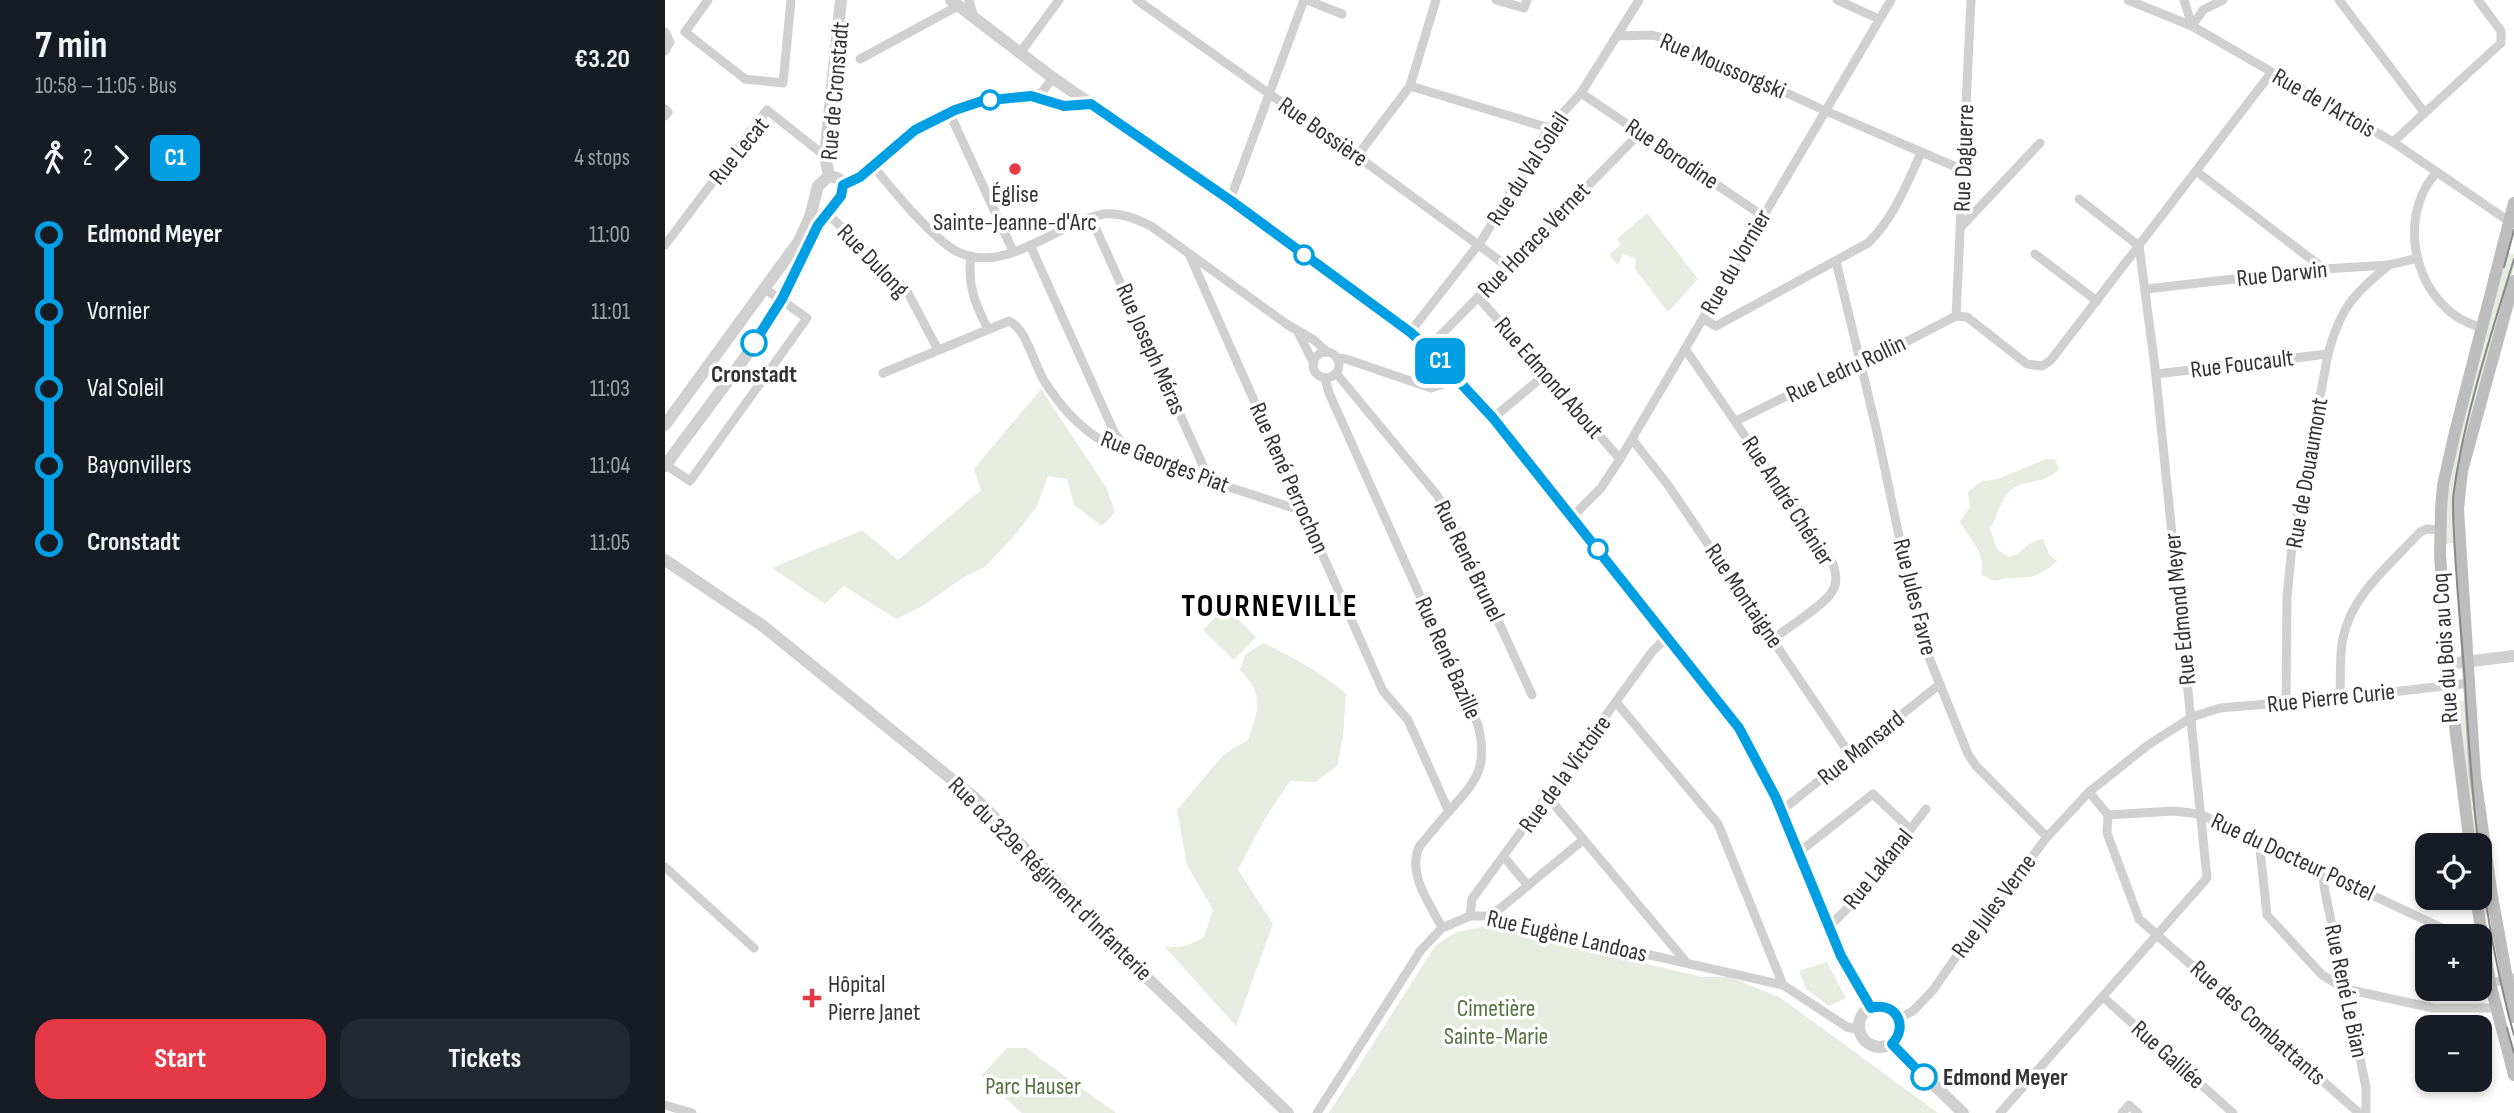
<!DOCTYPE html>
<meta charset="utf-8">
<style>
:root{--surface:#171b24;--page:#242831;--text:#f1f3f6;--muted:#9ea1a6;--accent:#e63946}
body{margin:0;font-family:"Sofia Sans Condensed",sans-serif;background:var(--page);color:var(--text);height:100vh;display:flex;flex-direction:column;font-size:26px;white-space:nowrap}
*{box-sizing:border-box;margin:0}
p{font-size:23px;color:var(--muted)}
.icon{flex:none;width:38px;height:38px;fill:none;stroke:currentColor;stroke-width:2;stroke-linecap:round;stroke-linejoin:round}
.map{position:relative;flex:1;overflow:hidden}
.drawer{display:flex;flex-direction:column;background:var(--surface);width:665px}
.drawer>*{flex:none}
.badge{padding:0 14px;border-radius:10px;font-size:24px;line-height:46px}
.buttons{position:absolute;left:1750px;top:833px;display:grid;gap:14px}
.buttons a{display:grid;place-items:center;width:77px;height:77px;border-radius:14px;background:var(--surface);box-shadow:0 4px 10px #0003;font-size:35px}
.map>.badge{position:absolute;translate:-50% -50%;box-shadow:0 0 0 4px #fff}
.legs{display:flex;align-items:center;gap:10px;height:77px;padding:0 35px;font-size:23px}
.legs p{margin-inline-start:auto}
.overview{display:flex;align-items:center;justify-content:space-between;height:119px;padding:0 35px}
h1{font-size:38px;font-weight:700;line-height:52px}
.button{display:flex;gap:14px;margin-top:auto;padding:14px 35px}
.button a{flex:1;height:80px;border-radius:21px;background:var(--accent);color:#fff;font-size:28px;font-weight:700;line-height:80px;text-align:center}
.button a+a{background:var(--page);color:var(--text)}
ul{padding:0 35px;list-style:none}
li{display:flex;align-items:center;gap:24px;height:77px;font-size:26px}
li i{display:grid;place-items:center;width:10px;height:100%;margin:0 9px;background:currentColor}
li i::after{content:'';width:18px;height:18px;margin:-9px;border:5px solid;border-radius:50%;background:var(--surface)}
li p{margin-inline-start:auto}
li:first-child i{background:linear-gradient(#0000 50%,currentColor 0)}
li:last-child i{background:linear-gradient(currentColor 50%,#0000 0)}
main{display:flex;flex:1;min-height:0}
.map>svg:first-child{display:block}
.green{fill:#e6ecdf}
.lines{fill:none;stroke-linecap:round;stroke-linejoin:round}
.minor{stroke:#d0d0d0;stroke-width:9}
.tertiary{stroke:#d0d0d0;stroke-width:12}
.secondary{stroke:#bdbdbd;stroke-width:12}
.tram{stroke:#888;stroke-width:2}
.line-1-casing{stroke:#fff;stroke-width:16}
.line-1{stroke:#009ee3;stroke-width:10}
.stop-1-dot{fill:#fff;stroke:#009ee3;stroke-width:3.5}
.poi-dot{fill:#e63946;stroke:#fff;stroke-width:2.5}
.labels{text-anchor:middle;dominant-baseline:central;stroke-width:7;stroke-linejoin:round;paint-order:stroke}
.street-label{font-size:24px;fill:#333;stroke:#fff}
.poi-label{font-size:24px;fill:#333;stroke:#fff}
.stop-label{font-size:24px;font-weight:bold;fill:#333;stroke:#fff}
.park-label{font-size:24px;fill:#56703f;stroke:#fff}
.district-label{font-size:32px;font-weight:bold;letter-spacing:2px;fill:#000;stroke:#fff}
</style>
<main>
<section class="drawer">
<div class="overview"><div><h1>7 min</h1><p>10:58 – 11:05 · Bus</p></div><b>€3.20</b></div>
<div class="legs"><svg class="icon" aria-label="walk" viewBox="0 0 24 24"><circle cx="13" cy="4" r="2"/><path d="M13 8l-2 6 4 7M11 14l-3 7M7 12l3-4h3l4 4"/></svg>2<svg class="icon" aria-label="forward" viewBox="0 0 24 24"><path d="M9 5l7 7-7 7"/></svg><b class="badge" style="background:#009ee3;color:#fff">C1</b><p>4 stops</p></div>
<ul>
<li><i style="color:#009ee3"></i><b>Edmond Meyer</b><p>11:00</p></li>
<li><i style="color:#009ee3"></i><span>Vornier</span><p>11:01</p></li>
<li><i style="color:#009ee3"></i><span>Val Soleil</span><p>11:03</p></li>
<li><i style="color:#009ee3"></i><span>Bayonvillers</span><p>11:04</p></li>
<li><i style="color:#009ee3"></i><b>Cronstadt</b><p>11:05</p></li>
</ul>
<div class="button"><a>Start</a><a>Tickets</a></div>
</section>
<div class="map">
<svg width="1849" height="1113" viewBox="0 0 1849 1113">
<rect width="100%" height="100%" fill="#fff"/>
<g class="green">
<path d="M982,213L1033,279L1003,312L970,269L971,259L958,254L953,265L944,255L956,244L952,239Z"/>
<path d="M1841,252L1849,254V269L1809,410L1792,543L1778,544L1780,494Z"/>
<path d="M376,389L441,487L450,512L437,526L409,505L402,479L383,476L372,506L349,536L320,567L299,577L256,607L231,619L179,586L160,604L107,568L197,530L233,560L316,490L309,469Z"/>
<path d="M1381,459H1390L1394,469C1379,484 1369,479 1352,486C1338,492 1332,516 1325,529L1332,549L1344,557C1358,555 1358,543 1378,539L1384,554L1392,561C1364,586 1361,572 1330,581L1316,575C1321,552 1306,541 1295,522L1305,507L1303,492L1317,481L1333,479Z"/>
<path d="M560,607L591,637L569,660L538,630Z"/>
<path d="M598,643C627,657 657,672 681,694L678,737L672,766L650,782L625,781L599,820L573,870L608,924L571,1026L500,947C516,948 525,945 539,937L548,910L522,865L512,810L558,755L583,740C593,709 601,696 575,670L580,655Z"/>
<path d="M1803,700L1829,915L1817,916L1815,845H1808L1790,702Z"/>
<path d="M821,926L1037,977H1065L1116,998L1273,1113H664L770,946L791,932Z"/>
<path d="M1162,962L1181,998L1164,1006L1141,989L1134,971Z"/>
<path d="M342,1048H361L451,1113H357L316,1076Z"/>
</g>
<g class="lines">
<g class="minor">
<path d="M43,0L20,32L80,79L118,83L126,0"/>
<path d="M304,0L309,18"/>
<path d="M472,0L692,156L842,266"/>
<path d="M642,0L677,14"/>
<path d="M831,0L859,8L862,0"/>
<path d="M1172,0L1214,19"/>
<path d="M1463,0L1527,26L1728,142L1845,222"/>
<path d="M1519,0L1527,26"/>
<path d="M1674,0L1759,112"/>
<path d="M1527,26L1538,10L1558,0"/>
<path d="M0,32L5,42L0,51"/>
<path d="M952,36L987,35L1005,40L1161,111L1298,170"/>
<path d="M355,53L394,0"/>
<path d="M195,59L293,6"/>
<path d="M745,86L884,128"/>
<path d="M916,93L1098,216"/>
<path d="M0,109L3,112L0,116"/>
<path d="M284,112L348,251"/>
<path d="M1728,142L1836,43V31L1813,0"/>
<path d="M692,156L745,86L771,0"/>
<path d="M208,166C227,189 267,238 291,251C340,277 393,222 439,214C456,212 471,219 486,226L623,325L649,340L662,352"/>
<path d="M1531,171L1659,269"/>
<path d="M1772,172C1738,208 1744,273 1780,307C1790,318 1804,324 1818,328"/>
<path d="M178,185L195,177L250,129L284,112L317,101L366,96L377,92L388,78"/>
<path d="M1414,199L1474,246"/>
<path d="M565,200L639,0"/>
<path d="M163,214L242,291L271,346"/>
<path d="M426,218L545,481"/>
<path d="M1296,227L1375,143"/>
<path d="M0,245L102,110L160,156"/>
<path d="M365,245L450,434L465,451"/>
<path d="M524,254L718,691L743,720L784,812"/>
<path d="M1370,254L1432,301"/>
<path d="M306,256C302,285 310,304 323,329"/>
<path d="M1171,261L1212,432L1255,635L1303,754L1311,766L1382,837"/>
<path d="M1481,289L1659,269L1724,265L1753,258"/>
<path d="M813,297L955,459"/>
<path d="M1291,316L1302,317L1362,364L1377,366L1386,360L1606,73"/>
<path d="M1291,316L1306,0"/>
<path d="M1038,319L1051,326L1203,243C1229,218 1241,185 1256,153"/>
<path d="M633,332L649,364"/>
<path d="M745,332L817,240L884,128L916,93L974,0"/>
<path d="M763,348L975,133"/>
<path d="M1021,350L1168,564C1171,574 1173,583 1167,592C1158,606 1122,628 1108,639"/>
<circle cx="661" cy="365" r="13"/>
<path d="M672,358L681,359L766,388L779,384L790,376"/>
<path d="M218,373L344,321C362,329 369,366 380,382C395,406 413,426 437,441L545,481L638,511"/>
<path d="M671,373L772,495L785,516L867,695"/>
<path d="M1491,374L1663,354"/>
<path d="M660,378L664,393L813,725C823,766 813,779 786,809C775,821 765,834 754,847C742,875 765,903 777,928"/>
<path d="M828,418L881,374"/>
<path d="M1071,421L1174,370L1196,365L1291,316"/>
<path d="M967,439L1003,485L1186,756"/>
<path d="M1,465L25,481L142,318L100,289"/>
<path d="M907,517L936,488L955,459L1226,0"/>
<path d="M1675,698C1676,679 1674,657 1678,638C1686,595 1727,563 1755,532L1762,529L1775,530"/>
<path d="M951,702L1053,824L1118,985"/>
<path d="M1621,703L1622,597L1627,547L1663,354C1675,309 1688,294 1724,265"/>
<path d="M1424,792L1443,815L1509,811L1535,814L1794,936"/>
<path d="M883,797L1021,962"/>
<path d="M1116,811L1275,684"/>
<path d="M1443,815L1442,833L1474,919L1694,1113"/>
<path d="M1594,840L1602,915L1657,975L1681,989L1768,1008H1832"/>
<path d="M1133,853L1208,794L1245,829"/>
<path d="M839,857L863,886"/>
<path d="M0,867L89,948"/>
<path d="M1657,870L1660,892L1701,1087V1113"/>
<path d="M805,916L807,899L987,652L1003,636"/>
<path d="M826,916L918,840"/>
<path d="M1163,928L1195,895L1261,809"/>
<path d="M1805,936L1835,932"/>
<path d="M1825,983L1849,978"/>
<path d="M1438,997L1568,1113"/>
<path d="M1234,1018L1248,1011L1268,990L1296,950L1382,837L1424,792L1483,745L1527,717L1555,708L1675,698L1805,683"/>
<path d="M0,1105L27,1113"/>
<path d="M652,1113L756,950L777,928L805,916H826L888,933L1118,985L1182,1027L1195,1030"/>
<path d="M1335,1113L1542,878L1490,367L1474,246"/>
<path d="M1457,1113L1464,1105L1473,1113"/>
</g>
<g class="tertiary">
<path d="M286,0L388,78L565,200L745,332L763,348L828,418L1053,699L1074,728C1107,782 1128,840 1151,898C1166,935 1181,976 1206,1008"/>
<path d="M366,96L399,106L426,104"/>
<path d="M164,176L160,156L176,0"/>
<path d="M0,425L134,241L145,217L153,186L164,176"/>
<path d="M0,466C39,411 84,358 117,299C130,276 137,249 151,227C157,217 179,199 179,188C179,180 171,177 164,176"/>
<path d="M0,560L98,626L311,799L375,864L453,950L623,1113"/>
<path d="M1783,664L1849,656"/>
<circle cx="1215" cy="1026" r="21"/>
<path d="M1227,1044L1298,1113"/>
</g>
<g class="secondary">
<path d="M1849,281L1797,471L1793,509L1810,776L1827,896L1849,1017"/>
<path d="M1805,845L1785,686L1775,555L1776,509L1778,485L1790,432L1849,203"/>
<path d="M1811,898L1825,983L1849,1075"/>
</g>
<g class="tram">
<path d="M1849,259C1826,335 1798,419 1788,498C1788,560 1796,622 1800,683C1807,801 1817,921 1849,1035"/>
<path d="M1839,267L1849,230"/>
<path d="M1842,1028L1849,1053"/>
</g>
</g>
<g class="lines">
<defs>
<path id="line-1" d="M89,343L117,299L153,225L176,196L178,185L195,177L250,130L290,110L317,101L366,96L399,106L426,104L565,200L745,332L763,348L828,418L1074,728L1111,798L1176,956L1206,1008C1231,1001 1244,1026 1227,1044L1259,1077"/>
</defs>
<use href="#line-1" class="line-1-casing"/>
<use href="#line-1" class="line-1"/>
</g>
<g class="stop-1-dot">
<circle cx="325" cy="100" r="9"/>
<circle cx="639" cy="255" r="9"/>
<circle cx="89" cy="343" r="12"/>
<circle cx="933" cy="549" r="9"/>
<circle cx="1259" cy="1077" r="12"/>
</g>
<g class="poi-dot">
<circle cx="350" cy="169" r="7"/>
<path d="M143.5 987.5h7v7h7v7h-7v7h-7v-7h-7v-7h7z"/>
</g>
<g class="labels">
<g class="street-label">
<text transform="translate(1058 66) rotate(23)">Rue Moussorgski</text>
<text transform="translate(170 91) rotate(-85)">Rue de Cronstadt</text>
<text transform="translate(1659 103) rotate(30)">Rue de l'Artois</text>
<text transform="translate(658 132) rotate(35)">Rue Bossière</text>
<text transform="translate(74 151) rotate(-51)">Rue Lecat</text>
<text transform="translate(1007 154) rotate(34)">Rue Borodine</text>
<text transform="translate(1299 158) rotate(-88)">Rue Daguerre</text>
<text transform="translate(863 169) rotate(-57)">Rue du Val Soleil</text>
<text transform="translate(869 240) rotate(-46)">Rue Horace Vernet</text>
<text transform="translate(208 261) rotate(46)">Rue Dulong</text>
<text transform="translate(1071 262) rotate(-60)">Rue du Vornier</text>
<text transform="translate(1617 274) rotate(-6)">Rue Darwin</text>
<text transform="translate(486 349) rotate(66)">Rue Joseph Méras</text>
<text transform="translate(1577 364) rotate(-7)">Rue Foucault</text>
<text transform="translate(1181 369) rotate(-25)">Rue Ledru Rollin</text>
<text transform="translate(884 378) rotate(49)">Rue Edmond About</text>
<text transform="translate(500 462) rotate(21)">Rue Georges Piat</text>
<text transform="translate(1642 473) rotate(-80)">Rue de Douaumont</text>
<text transform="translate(624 478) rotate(66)">Rue René Perrochon</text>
<text transform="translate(1123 501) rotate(57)">Rue André Chénier</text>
<text transform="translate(804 561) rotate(64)">Rue René Brunel</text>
<text transform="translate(1079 596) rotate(56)">Rue Montaigne</text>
<text transform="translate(1250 597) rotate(76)">Rue Jules Favre</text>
<text transform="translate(1515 609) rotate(-96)">Rue Edmond Meyer</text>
<text transform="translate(1780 648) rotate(-94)">Rue du Bois au Coq</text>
<text transform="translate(783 658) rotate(66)">Rue René Bazille</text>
<text transform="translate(1666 698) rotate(-6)">Rue Pierre Curie</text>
<text transform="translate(1196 748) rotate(-39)">Rue Mansard</text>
<text transform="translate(900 774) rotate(-54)">Rue de la Victoire</text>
<text transform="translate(1628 857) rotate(25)">Rue du Docteur Postel</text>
<text transform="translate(1213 869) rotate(-51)">Rue Lakanal</text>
<text transform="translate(385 879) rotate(45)">Rue du 329e Régiment d'Infanterie</text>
<text transform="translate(1329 906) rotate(-53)">Rue Jules Verne</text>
<text transform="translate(902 936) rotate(13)">Rue Eugène Landoas</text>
<text transform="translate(1681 991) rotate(78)">Rue René Le Bian</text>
<text transform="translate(1593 1023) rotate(42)">Rue des Combattants</text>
<text transform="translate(1503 1055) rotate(42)">Rue Galilée</text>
</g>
<g class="poi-label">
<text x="350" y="194">Église<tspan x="350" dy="28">Sainte-Jeanne-d'Arc</tspan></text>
<text x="163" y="984" text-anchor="start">Hôpital<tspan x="163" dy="28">Pierre Janet</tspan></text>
</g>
<g class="stop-label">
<text x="89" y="374">Cronstadt</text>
<text x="1278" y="1077" text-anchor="start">Edmond Meyer</text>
</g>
<g class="park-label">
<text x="831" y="1008">Cimetière<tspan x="831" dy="28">Sainte-Marie</tspan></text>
<text x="368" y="1086">Parc Hauser</text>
</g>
<g class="district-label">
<text x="605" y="606">TOURNEVILLE</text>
</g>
</g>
</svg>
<div class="buttons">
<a><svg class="icon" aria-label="locate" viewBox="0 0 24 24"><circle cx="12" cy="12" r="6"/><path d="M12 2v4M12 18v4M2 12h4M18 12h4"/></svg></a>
<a>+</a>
<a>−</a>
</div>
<b class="badge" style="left:775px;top:361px;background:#009ee3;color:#fff">C1</b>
</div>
</main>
